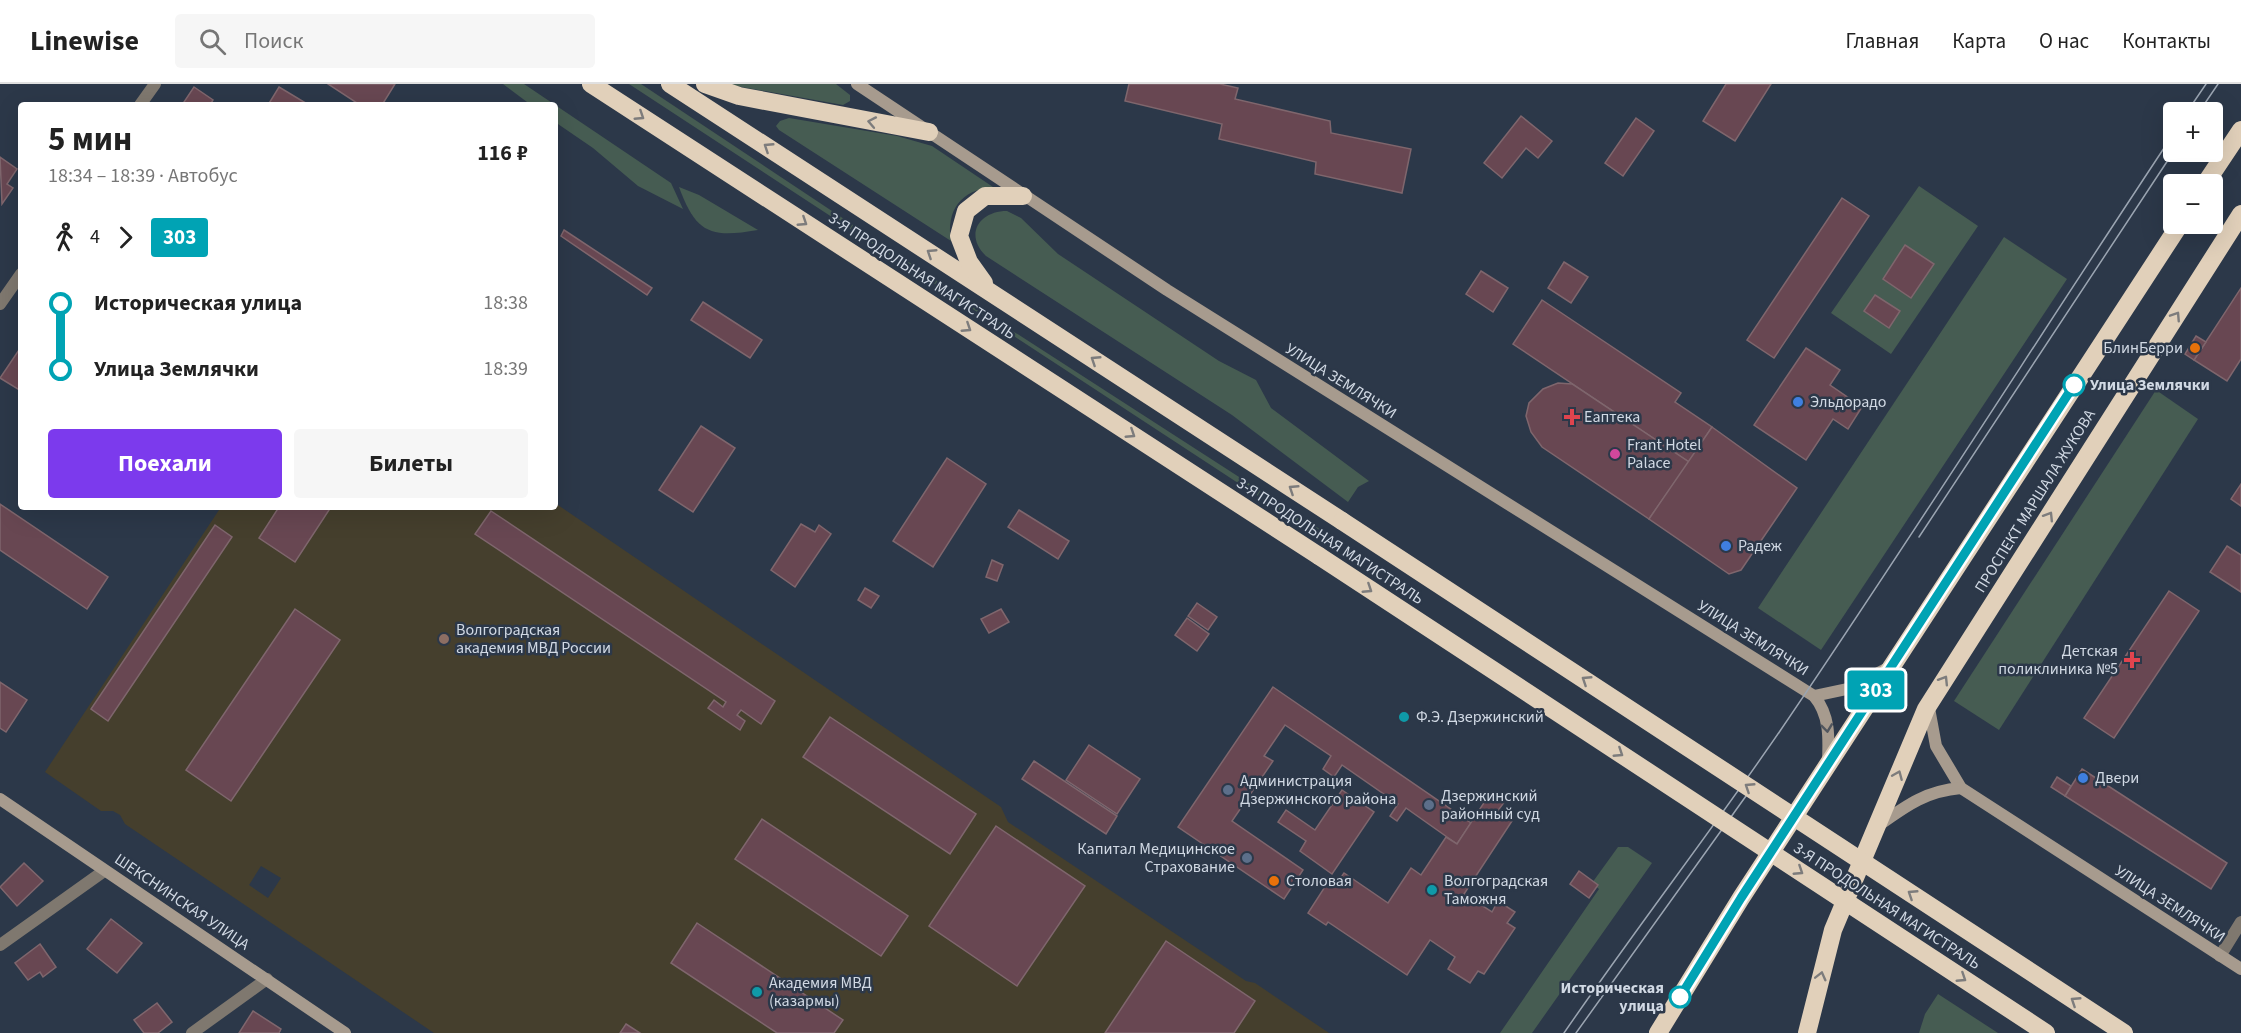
<!DOCTYPE html>
<html lang="ru">
<meta charset="utf-8">
<style>
:root{--surface:#fff;--page:#f6f6f6;--text:#222;--muted:#767676;--line:#e0e0e0;--accent:#7c3aed}
body{margin:0;font-family:"Source Sans 3",sans-serif;background:var(--page);color:var(--text);height:100vh;display:flex;flex-direction:column;font-size:22px;white-space:nowrap}
*{box-sizing:border-box;margin:0}
p{font-size:20px;color:var(--muted)}
.icon{flex:none;width:33px;height:33px;fill:none;stroke:currentColor;stroke-width:2;stroke-linecap:round;stroke-linejoin:round}
.map{position:relative;flex:1;overflow:hidden}
.side{position:absolute;left:18px;top:18px;width:540px;height:408px;display:flex;flex-direction:column;background:var(--surface);border-radius:6px;box-shadow:0 6px 24px #0002}
.side>*{flex:none}
.badge{padding:0 12px;border-radius:4px;font-size:21px;line-height:39px}
.fabs{position:absolute;left:2163px;top:18px;display:grid;gap:12px}
.fabs a{display:grid;place-items:center;width:60px;height:60px;border-radius:6px;background:var(--surface);box-shadow:0 6px 24px #0002;font-size:30px}
.map>.badge{position:absolute;translate:-50% -50%;box-shadow:0 0 0 3px #fff}
.legs{display:flex;align-items:center;gap:9px;height:66px;padding:0 30px;font-size:20px}
.legs p{margin-inline-start:auto}
.headline{display:flex;align-items:center;justify-content:space-between;height:102px;padding:0 30px}
h1{font-size:33px;font-weight:700;line-height:45px}
.primary-button{display:flex;gap:12px;margin-top:auto;padding:12px 30px}
.primary-button a{flex:1;height:69px;border-radius:6px;background:var(--accent);color:#fff;font-size:24px;font-weight:700;line-height:69px;text-align:center}
.primary-button a+a{background:var(--page);color:var(--text)}
ul{padding:0 30px;list-style:none}
li{display:flex;align-items:center;gap:21px;height:66px;font-size:22px}
li i{display:grid;place-items:center;width:9px;height:100%;margin:0 8px;background:currentColor}
li i::after{content:'';width:15px;height:15px;margin:-8px;border:4px solid;border-radius:50%;background:var(--surface)}
li p{margin-inline-start:auto}
li:first-child i{background:linear-gradient(#0000 50%,currentColor 0)}
li:last-child i{background:linear-gradient(currentColor 50%,#0000 0)}
header{display:flex;align-items:center;gap:36px;box-sizing:border-box;height:84px;padding:0 30px;background:var(--surface);border-bottom:2px solid var(--line)}
header strong{font-size:28px}
nav{display:flex;gap:33px;margin-inline-start:auto;font-size:21px}
.search{width:420px;height:54px;background:var(--page);display:flex;align-items:center;gap:15px;box-sizing:border-box;padding:0 21px;border-radius:6px;color:var(--muted);font-size:22px}
.map>svg:first-child{display:block}
.education{fill:#453f2d;fill-rule:evenodd}
.green{fill:#465c52}
.building{fill:#684752;stroke:#7f666d;stroke-width:1.5}
.lines{fill:none;stroke-linecap:round;stroke-linejoin:round}
.street{stroke:#7f786f;stroke-width:12}
.secondary{stroke:#a79b8e;stroke-width:12}
.highway{stroke:#e1d0ba;stroke-width:18}
.tram{stroke:#9ba5b2;stroke-width:1.5}
.highway-bridge{stroke:#e1d0ba;stroke-width:18}
.oneway{stroke:#7d7c7c}
.oneway2{stroke:#51565e}
.line-1-casing{stroke:#fff;stroke-width:14}
.line-1{stroke:#00a3b4;stroke-width:9}
.food-dot{fill:#e8710a;stroke:#2c3849;stroke-width:2}
.stop-1-dot{fill:#fff;stroke:#00a3b4;stroke-width:3}
.shop-dot{fill:#3f7fe0;stroke:#2c3849;stroke-width:2}
.health-dot{fill:#e0444e;stroke:#2c3849;stroke-width:2}
.hotel-dot{fill:#d1479c;stroke:#2c3849;stroke-width:2}
.education-dot{fill:#8d6e63;stroke:#2c3849;stroke-width:2}
.culture-dot{fill:#0f9aa8;stroke:#2c3849;stroke-width:2}
.service-dot{fill:#5c6f8a;stroke:#2c3849;stroke-width:2}
.labels{text-anchor:middle;dominant-baseline:central;stroke-width:5;stroke-linejoin:round;paint-order:stroke}
.street-label{font-size:16px;fill:#d1d9e4;stroke:#2c3849}
.poi-label{font-size:16px;fill:#d1d9e4;stroke:#2c3849;text-anchor:start}
.stop-label{font-size:16px;font-weight:bold;fill:#d1d9e4;stroke:#2c3849;text-anchor:start}
</style>
<header>
<strong>Linewise</strong>
<div class="search"><svg class="icon" aria-label="search" viewBox="0 0 24 24"><circle cx="10" cy="10" r="6"/><path d="M15 15l6 6"/></svg>Поиск</div>
<nav><a>Главная</a><a>Карта</a><a>О нас</a><a>Контакты</a></nav>
</header>
<div class="map">
<svg width="2241" height="949" viewBox="0 0 2241 949">
<rect width="100%" height="100%" fill="#2c3849"/>
<path class="education" d="M555,419L1001,723L1008,738L1246,897L1255,899L1329,949H434L125,740L120,731L113,727H101L45,688L221,423H555ZM261,782L281,794L268,814L249,801Z"/>
<g class="green">
<path d="M503,0H524L671,99L683,125L638,102L593,64L555,38V21H531Z"/>
<path d="M629,0H641L1005,242L1329,451L1325,456Z"/>
<path d="M725,0H836L850,11V17L843,21Z"/>
<path d="M789,34L897,52L932,62L993,103C961,106 946,126 951,157L779,46L776,42L780,37Z"/>
<path d="M1919,102L1978,142L1891,270L1831,229Z"/>
<path d="M679,103L699,111L758,146C711,154 696,150 679,103Z"/>
<path d="M1007,127L1021,134L1058,170L1219,277L1256,296L1271,324L1369,397L1358,403L1348,418L1232,331L986,172C964,151 979,127 1007,127Z"/>
<path d="M2004,153L2067,195L1821,566L1758,524Z"/>
<path d="M2156,306L2198,335L1999,646L1954,617Z"/>
<path d="M1618,763H1628L1652,779L1532,949H1500L1599,805L1592,799Z"/>
<path d="M1938,910L1998,949H1919L1925,930Z"/>
</g>
<g class="building">
<path d="M328,0H395L382,21H360Z"/>
<path d="M1129,0H1220L1238,4L1235,15L1330,37L1331,49L1411,65L1402,109L1315,90L1316,78L1219,55L1222,40L1125,17Z"/>
<path d="M1726,0H1771L1735,57L1703,37Z"/>
<path d="M194,3L213,16L210,21H182Z"/>
<path d="M279,3L309,21H268Z"/>
<path d="M1521,32L1552,57L1538,74L1526,64L1502,94L1484,79Z"/>
<path d="M1636,34L1654,47L1623,92L1605,79Z"/>
<path d="M0,73L17,85L7,100L13,104L2,120Z"/>
<path d="M1842,114L1869,132L1774,274L1747,256Z"/>
<path d="M564,146L652,204L647,211L561,152Z"/>
<path d="M1905,161L1934,180L1911,214L1883,195Z"/>
<path d="M1564,178L1588,193L1571,219L1548,204Z"/>
<path d="M1481,187L1508,204L1493,228L1466,210Z"/>
<path d="M2241,204V275L2227,297L2194,276Z"/>
<path d="M1875,211L1900,227L1889,244L1864,227Z"/>
<path d="M1542,216L1681,309L1675,318L1712,343L1689,378L1513,260Z"/>
<path d="M703,218L762,256L750,274L691,236Z"/>
<path d="M2196,252L2206,258L2194,276L2185,270Z"/>
<path d="M21,263V307L0,294Z"/>
<path d="M1806,264L1840,286L1830,301L1862,323L1848,345L1833,335L1806,376L1754,341Z"/>
<path d="M1558,299L1572,300L1689,378L1649,435L1542,363L1531,348L1526,332L1529,319L1543,305Z"/>
<path d="M701,342L735,364L693,428L659,406Z"/>
<path d="M1712,343L1797,404L1741,486L1729,490L1649,435Z"/>
<path d="M947,374L986,400L933,483L893,457Z"/>
<path d="M2241,400V422L2231,415Z"/>
<path d="M0,420L108,493L87,525L0,466Z"/>
<path d="M279,423H331L295,478L259,454Z"/>
<path d="M1019,426L1069,457L1058,475L1008,443Z"/>
<path d="M491,427L775,617L761,640L741,626L737,631L745,637L740,646L708,624L714,616L723,623L726,618L475,450Z"/>
<path d="M801,440L815,448L819,441L831,450L795,503L771,486Z"/>
<path d="M215,441L232,453L108,637L91,625Z"/>
<path d="M2227,462L2241,471V508L2210,488Z"/>
<path d="M992,476L1003,481L997,497L986,493Z"/>
<path d="M865,504L879,512L871,524L858,516Z"/>
<path d="M2169,507L2199,527L2114,654L2084,634Z"/>
<path d="M1197,519L1217,533L1208,546L1188,532Z"/>
<path d="M295,525L340,556L231,717L186,686Z"/>
<path d="M1001,525L1009,538L989,549L981,535Z"/>
<path d="M1187,534L1209,550L1197,567L1175,551Z"/>
<path d="M0,598L27,616L6,648L0,644Z"/>
<path d="M1273,603L1471,739L1457,760L1406,724L1397,737L1390,732L1398,720L1342,681L1334,693L1323,685L1331,672L1285,641L1264,672L1273,677L1232,737L1303,786L1284,815L1178,743Z"/>
<path d="M830,633L976,730L950,770L803,673Z"/>
<path d="M1089,661L1140,695L1117,730L1066,696Z"/>
<path d="M1034,677L1117,732L1106,750L1022,695Z"/>
<path d="M2082,685L2227,779L2211,805L2065,712Z"/>
<path d="M2057,693L2071,702L2065,712L2051,703Z"/>
<path d="M1342,706L1374,728L1332,790L1300,767L1306,757L1278,738L1286,726L1315,746Z"/>
<path d="M1491,708L1505,717L1497,728L1512,737L1464,810L1492,828L1498,817L1515,828L1507,839L1515,844L1484,890L1478,887L1470,899L1448,885L1455,873L1430,856L1407,891L1328,838L1326,841L1308,829L1328,798L1334,803L1344,789L1388,819L1411,784L1421,791L1446,753L1457,760Z"/>
<path d="M762,735L908,832L881,872L735,775Z"/>
<path d="M996,742L1085,802L1017,902L929,842Z"/>
<path d="M24,779L43,797L17,822L0,803Z"/>
<path d="M1579,787L1598,801L1589,814L1570,800Z"/>
<path d="M111,835L142,859L117,889L87,865Z"/>
<path d="M697,839L843,936L834,949H777L671,879Z"/>
<path d="M1166,857L1255,917L1234,949H1105Z"/>
<path d="M40,860L56,883L43,893L40,888L28,896L15,879Z"/>
<path d="M157,919L172,938L158,949H144L134,936Z"/>
<path d="M253,927L281,945L279,949H239Z"/>
<path d="M626,940L640,949H620Z"/>
</g>
<g class="lines">
<g class="street">
<path d="M140,21L155,0"/>
<path d="M0,220L21,190"/>
<path d="M0,861L104,787"/>
<path d="M2220,872L2241,838"/>
<path d="M192,949L267,895"/>
</g>
<g class="secondary">
<path d="M857,0L1167,206L1814,612C1830,631 1829,654 1828,677"/>
<path d="M1814,612L1847,605L1888,584"/>
<path d="M1929,624L1936,662L1961,704L2241,885"/>
<path d="M0,715L345,949"/>
<path d="M1879,741C1907,721 1926,707 1961,704"/>
</g>
<g class="highway">
<path d="M591,0L1319,472"/>
<path d="M670,0L1342,437"/>
<path d="M705,0L739,12L929,48"/>
<path d="M2205,100L2241,46"/>
<path d="M984,199L969,178L959,152L966,127L985,112H1023"/>
<path d="M1658,949L1741,814L2180,140"/>
<path d="M1807,949L1833,846L1926,625L2241,130"/>
</g>
<g class="tram">
<path d="M2187,28L2206,0"/>
<path d="M2199,28L2218,0"/>
<path d="M1919,453L2174,67"/>
<path d="M1564,949C1634,847 1710,749 1780,647C1914,450 2042,248 2174,49"/>
<path d="M1576,949L1751,705"/>
</g>
<g class="highway-bridge">
<path d="M1342,437L2124,949"/>
<path d="M1319,472L2046,949"/>
</g>
</g>
<defs><path id="oneway-chevron" d="M-2-3.5L2.5 0L-2 3.5" fill="none" stroke-width="1.6" stroke-linecap="round" stroke-linejoin="round" transform="scale(1.5)"/></defs>
<g class="oneway">
<use href="#oneway-chevron" transform="translate(640 32) rotate(33)"/>
<use href="#oneway-chevron" transform="translate(872 38) rotate(-169)"/>
<use href="#oneway-chevron" transform="translate(768 63) rotate(-147)"/>
<use href="#oneway-chevron" transform="translate(803 138) rotate(33)"/>
<use href="#oneway-chevron" transform="translate(931 169) rotate(-147)"/>
<use href="#oneway-chevron" transform="translate(2176 232) rotate(-57)"/>
<use href="#oneway-chevron" transform="translate(967 244) rotate(33)"/>
<use href="#oneway-chevron" transform="translate(1095 276) rotate(-147)"/>
<use href="#oneway-chevron" transform="translate(1131 350) rotate(33)"/>
<use href="#oneway-chevron" transform="translate(1293 405) rotate(-147)"/>
<use href="#oneway-chevron" transform="translate(2049 432) rotate(-58)"/>
<use href="#oneway-chevron" transform="translate(1368 505) rotate(33)"/>
<use href="#oneway-chevron" transform="translate(1586 596) rotate(-147)"/>
<use href="#oneway-chevron" transform="translate(1944 596) rotate(-58)"/>
<use href="#oneway-chevron" transform="translate(1619 669) rotate(33)"/>
<use href="#oneway-chevron" transform="translate(1898 691) rotate(-67)"/>
<use href="#oneway-chevron" transform="translate(1749 703) rotate(-147)"/>
<use href="#oneway-chevron" transform="translate(1799 787) rotate(33)"/>
<use href="#oneway-chevron" transform="translate(1912 810) rotate(-147)"/>
<use href="#oneway-chevron" transform="translate(1821 892) rotate(-76)"/>
<use href="#oneway-chevron" transform="translate(1962 894) rotate(33)"/>
<use href="#oneway-chevron" transform="translate(2075 917) rotate(-147)"/>
</g>
<use class="oneway2" href="#oneway-chevron" transform="translate(1827 644) rotate(83)"/>
<g class="lines">
<defs>
<path id="line-1" d="M1680,913L1741,814L2074,301"/>
</defs>
<use href="#line-1" class="line-1-casing"/>
<use href="#line-1" class="line-1"/>
</g>
<g class="food-dot">
<circle cx="2195" cy="264" r="6"/>
<circle cx="1274" cy="797" r="6"/>
</g>
<g class="stop-1-dot">
<circle cx="2074" cy="301" r="10"/>
<circle cx="1680" cy="913" r="10"/>
</g>
<g class="shop-dot">
<circle cx="1798" cy="318" r="6"/>
<circle cx="1726" cy="462" r="6"/>
<circle cx="2083" cy="694" r="6"/>
</g>
<g class="health-dot">
<path d="M1569 324h6v6h6v6h-6v6h-6v-6h-6v-6h6z"/>
<path d="M2129 567h6v6h6v6h-6v6h-6v-6h-6v-6h6z"/>
</g>
<circle class="hotel-dot" cx="1615" cy="370" r="6"/>
<circle class="education-dot" cx="444" cy="555" r="6"/>
<g class="culture-dot">
<circle cx="1404" cy="633" r="6"/>
<circle cx="1432" cy="806" r="6"/>
<circle cx="757" cy="908" r="6"/>
</g>
<g class="service-dot">
<circle cx="1228" cy="706" r="6"/>
<circle cx="1429" cy="721" r="6"/>
<circle cx="1247" cy="774" r="6"/>
</g>
<g class="labels">
<g class="street-label">
<text transform="translate(922 192) rotate(33)">3-Я ПРОДОЛЬНАЯ МАГИСТРАЛЬ</text>
<text transform="translate(1341 297) rotate(32)">УЛИЦА ЗЕМЛЯЧКИ</text>
<text transform="translate(2035 417) rotate(-58)">ПРОСПЕКТ МАРШАЛА ЖУКОВА</text>
<text transform="translate(1330 457) rotate(33)">3-Я ПРОДОЛЬНАЯ МАГИСТРАЛЬ</text>
<text transform="translate(1753 554) rotate(32)">УЛИЦА ЗЕМЛЯЧКИ</text>
<text transform="translate(182 818) rotate(34)">ШЕКСНИНСКАЯ УЛИЦА</text>
<text transform="translate(2170 820) rotate(33)">УЛИЦА ЗЕМЛЯЧКИ</text>
<text transform="translate(1887 822) rotate(33)">3-Я ПРОДОЛЬНАЯ МАГИСТРАЛЬ</text>
</g>
<g class="poi-label">
<text x="2183" y="264" text-anchor="end">БлинБерри</text>
<text x="1810" y="318">Эльдорадо</text>
<text x="1584" y="333">Еаптека</text>
<text x="1627" y="361">Frant Hotel<tspan x="1627" dy="18">Palace</tspan></text>
<text x="1738" y="462">Радеж</text>
<text x="456" y="546">Волгоградская<tspan x="456" dy="18">академия МВД России</tspan></text>
<text x="2118" y="567" text-anchor="end">Детская<tspan x="2118" dy="18">поликлиника №5</tspan></text>
<text x="1416" y="633">Ф.Э. Дзержинский</text>
<text x="2095" y="694">Двери</text>
<text x="1240" y="697">Администрация<tspan x="1240" dy="18">Дзержинского района</tspan></text>
<text x="1441" y="712">Дзержинский<tspan x="1441" dy="18">районный суд</tspan></text>
<text x="1235" y="765" text-anchor="end">Капитал Медицинское<tspan x="1235" dy="18">Страхование</tspan></text>
<text x="1286" y="797">Столовая</text>
<text x="1444" y="797">Волгоградская<tspan x="1444" dy="18">Таможня</tspan></text>
<text x="769" y="899">Академия МВД<tspan x="769" dy="18">(казармы)</tspan></text>
</g>
<g class="stop-label">
<text x="2090" y="301">Улица Землячки</text>
<text x="1664" y="904" text-anchor="end">Историческая<tspan x="1664" dy="18">улица</tspan></text>
</g>
</g>
</svg>
<div class="fabs">
<a>+</a>
<a>−</a>
</div>
<b class="badge" style="left:1876px;top:606px;background:#00a3b4;color:#fff">303</b>
<section class="side">
<div class="headline"><div><h1>5 мин</h1><p>18:34 – 18:39 · Автобус</p></div><b>116 ₽</b></div>
<div class="legs"><svg class="icon" aria-label="walk" viewBox="0 0 24 24"><circle cx="13" cy="4" r="2"/><path d="M13 8l-2 6 4 7M11 14l-3 7M7 12l3-4h3l4 4"/></svg>4<svg class="icon" aria-label="forward" viewBox="0 0 24 24"><path d="M9 5l7 7-7 7"/></svg><b class="badge" style="background:#00a3b4;color:#fff">303</b></div>
<ul>
<li><i style="color:#00a3b4"></i><b>Историческая улица</b><p>18:38</p></li>
<li><i style="color:#00a3b4"></i><b>Улица Землячки</b><p>18:39</p></li>
</ul>
<div class="primary-button"><a>Поехали</a><a>Билеты</a></div>
</section>
</div>
